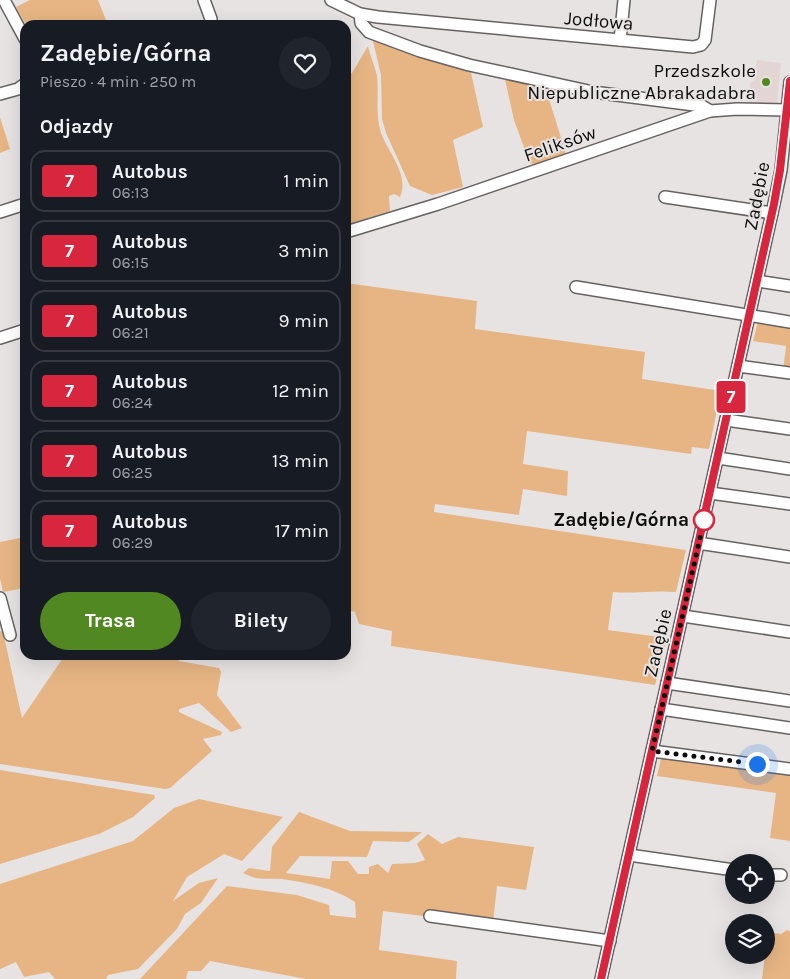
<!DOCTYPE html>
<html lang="pl">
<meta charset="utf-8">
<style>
:root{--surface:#171b24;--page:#20242c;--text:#f1f3f6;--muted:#9ea1a6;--line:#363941;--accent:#528822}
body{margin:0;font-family:Karla,sans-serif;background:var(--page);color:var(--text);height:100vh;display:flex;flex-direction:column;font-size:19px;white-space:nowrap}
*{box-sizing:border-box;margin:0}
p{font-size:16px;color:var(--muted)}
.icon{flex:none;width:28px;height:28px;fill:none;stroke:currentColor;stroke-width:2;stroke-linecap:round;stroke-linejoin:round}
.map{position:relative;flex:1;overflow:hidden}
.drawer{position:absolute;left:20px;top:20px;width:331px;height:640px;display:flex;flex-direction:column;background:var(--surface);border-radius:15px;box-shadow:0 5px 20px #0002}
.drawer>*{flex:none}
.badge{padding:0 10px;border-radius:4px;font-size:18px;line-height:32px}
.controls{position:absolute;left:725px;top:854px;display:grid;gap:10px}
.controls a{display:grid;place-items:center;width:50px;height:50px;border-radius:50%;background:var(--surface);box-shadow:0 5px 20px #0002;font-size:25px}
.you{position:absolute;width:25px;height:25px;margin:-12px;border:4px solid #fff;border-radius:50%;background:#1a73e8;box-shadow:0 0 0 8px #1a73e833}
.map>.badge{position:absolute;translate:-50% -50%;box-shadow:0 0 0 2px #fff}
h2{padding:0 20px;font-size:19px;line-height:45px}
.round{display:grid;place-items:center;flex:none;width:52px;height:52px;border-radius:26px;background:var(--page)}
.overview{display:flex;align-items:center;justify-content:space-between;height:85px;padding:0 20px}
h1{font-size:24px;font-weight:700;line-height:38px}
.primary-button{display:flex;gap:10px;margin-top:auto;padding:10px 20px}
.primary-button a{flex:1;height:58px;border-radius:30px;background:var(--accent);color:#fff;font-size:20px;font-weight:700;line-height:58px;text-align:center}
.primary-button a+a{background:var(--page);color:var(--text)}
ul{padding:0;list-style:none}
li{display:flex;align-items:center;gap:15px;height:62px;margin:0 10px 8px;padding:0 10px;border:2px solid var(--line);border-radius:15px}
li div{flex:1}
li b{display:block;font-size:19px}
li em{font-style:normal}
li .badge{min-width:55px;font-weight:700;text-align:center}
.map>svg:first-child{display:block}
.built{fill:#e3d5d4}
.green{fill:#e6b583}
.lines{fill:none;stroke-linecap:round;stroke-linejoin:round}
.minor-casing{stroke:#666262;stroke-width:14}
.minor{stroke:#fff;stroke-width:11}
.line-casing{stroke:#fff;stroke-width:11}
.line{stroke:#d7263d;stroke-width:8}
.walk{stroke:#0e0d0d;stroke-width:5;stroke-dasharray:0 9}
.poi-dot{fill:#528822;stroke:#e8e3e3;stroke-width:2}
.stop-dot{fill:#fff;stroke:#d7263d;stroke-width:2.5}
.labels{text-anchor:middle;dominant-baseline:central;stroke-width:4;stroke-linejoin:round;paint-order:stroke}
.street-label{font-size:19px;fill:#0e0d0d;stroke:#e8e3e3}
.poi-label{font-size:19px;fill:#0e0d0d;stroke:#e8e3e3;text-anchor:end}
.stop-label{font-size:19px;font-weight:bold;fill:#0e0d0d;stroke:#e8e3e3;text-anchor:end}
</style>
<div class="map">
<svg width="790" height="979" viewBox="0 0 790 979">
<rect width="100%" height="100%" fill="#e8e3e3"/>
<path class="built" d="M757,60L781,63L777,104H748L750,83L754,81Z"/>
<g class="green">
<path d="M30,0H98L108,25H26L16,7Z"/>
<path d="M372,37L470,68L483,127L453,140L463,187L432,195L410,186L386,133L382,119L381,75Z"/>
<path d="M368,46C370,56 375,66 377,76C379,95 375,114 381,133C388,152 410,176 400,197L394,194L389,196L390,211L346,225V76L352,73Z"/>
<path d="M504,75L545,86L566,154L533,166L532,163L530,164L514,120Z"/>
<path d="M0,117L10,149L0,153Z"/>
<path d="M346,283L477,301L475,329L645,352L642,379L721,391L709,449L692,447L691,454L527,431L523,464L568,471L567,496L523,489L519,515L435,504L434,512L686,550L676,592C654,590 634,594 613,592L608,630L667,638L655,685L391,646L392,631L359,624L355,612L346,610Z"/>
<path d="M758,321L790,325V371H783L786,346L753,341Z"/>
<path d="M25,537V588L3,592L0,578V542Z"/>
<path d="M0,631L3,632L22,718L65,655H179V661L219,668L221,672L217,695L242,728L231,732L199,703L179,709V712L222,732L221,735L203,739L212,751L170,788L165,789L0,764Z"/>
<path d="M662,754L790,771V841L770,838L776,793L657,776Z"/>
<path d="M0,770L154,795L155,798L133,817L99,834L0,864Z"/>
<path d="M199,799L283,817L242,861L224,854L187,877L173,901L199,883L218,878L201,903L185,914L177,929L138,969L108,975L106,979H55L49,972L24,977L16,962L0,969V884L133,841L174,808Z"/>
<path d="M299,812L350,831L422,832L409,842L373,841L367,857L300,856L286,873L330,879L332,861H348L358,874H369V867L378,864L388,873L392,864L415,863L425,860L417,844L428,834L442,844L458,837L534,847L526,890L497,886L493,922L434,914L431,910L423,916L383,911L379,950L457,961L456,979H306L210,961L201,971H188L186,979H140L227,886L297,895L329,905L330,915L356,918L355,902C334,888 306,882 281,879C265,878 258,881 243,873L249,868L270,871L272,847Z"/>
<path d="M787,930L790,931V979H762L768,932L781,934Z"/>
</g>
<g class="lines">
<defs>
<g id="minor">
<path d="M4,0L25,39"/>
<path d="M204,0L211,19"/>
<path d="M331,0L360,14L378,17L693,47L701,45L705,40L710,0"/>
<path d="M360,14L361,23L369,32L420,51L469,65L593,92L702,106L710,111"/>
<path d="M620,40L624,0"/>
<path d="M0,94L18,89L25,84"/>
<path d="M665,197L772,213"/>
<path d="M0,212L25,204"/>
<path d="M346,232L438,204L710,111L737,109L787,110"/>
<path d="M757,281L790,286"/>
<path d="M576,287L790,322"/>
<path d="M0,338L25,330"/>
<path d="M738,366L790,373"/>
<path d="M726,420L790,429"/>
<path d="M718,458L790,469"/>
<path d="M710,493L790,504"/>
<path d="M698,543L790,557"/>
<path d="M0,598L10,635"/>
<path d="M683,616L790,632"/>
<path d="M667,683L790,701"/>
<path d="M661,709L790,728"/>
<path d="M652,751L790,769"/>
<path d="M629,855L734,870"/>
<path d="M766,875H781"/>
<path d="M430,916L610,941"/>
<path d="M601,979L774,204L781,170L790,82"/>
</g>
</defs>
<use href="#minor" class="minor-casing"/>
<use href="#minor" class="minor"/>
</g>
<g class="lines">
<defs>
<path id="line" d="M601,979L774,204L780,170L790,81"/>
</defs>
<use href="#line" class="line-casing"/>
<use href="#line" class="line"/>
<path class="walk" d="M704,520L652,751L757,764"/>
</g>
<circle class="poi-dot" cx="766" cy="82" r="5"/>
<circle class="stop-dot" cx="704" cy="520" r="10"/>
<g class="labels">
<g class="street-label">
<text transform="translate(599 21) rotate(5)">Jodłowa</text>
<text transform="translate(560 144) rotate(-19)">Feliksów</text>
<text transform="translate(757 196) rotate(-79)">Zadębie</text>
<text transform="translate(658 643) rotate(-77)">Zadębie</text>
</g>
<g class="poi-label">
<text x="756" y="71">Przedszkole<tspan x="756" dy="22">Niepubliczne Abrakadabra</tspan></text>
</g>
<g class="stop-label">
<text x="689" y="520">Zadębie/Górna</text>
</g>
</g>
</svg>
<div class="controls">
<a><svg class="icon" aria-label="locate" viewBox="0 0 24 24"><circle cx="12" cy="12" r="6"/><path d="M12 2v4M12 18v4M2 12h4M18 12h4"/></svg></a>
<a><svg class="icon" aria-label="layers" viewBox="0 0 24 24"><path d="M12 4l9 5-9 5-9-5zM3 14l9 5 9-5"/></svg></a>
</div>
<div class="you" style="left:757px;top:764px"></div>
<b class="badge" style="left:731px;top:397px;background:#d7263d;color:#fff">7</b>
<section class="drawer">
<div class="overview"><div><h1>Zadębie/Górna</h1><p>Pieszo · 4 min · 250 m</p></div><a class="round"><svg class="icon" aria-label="heart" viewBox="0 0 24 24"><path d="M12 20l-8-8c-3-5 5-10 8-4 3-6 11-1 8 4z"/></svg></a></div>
<h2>Odjazdy</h2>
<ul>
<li><span class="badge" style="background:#d7263d;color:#fff">7</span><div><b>Autobus</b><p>06:13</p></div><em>1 min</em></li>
<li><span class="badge" style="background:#d7263d;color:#fff">7</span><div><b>Autobus</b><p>06:15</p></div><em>3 min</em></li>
<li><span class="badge" style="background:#d7263d;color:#fff">7</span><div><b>Autobus</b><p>06:21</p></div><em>9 min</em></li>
<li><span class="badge" style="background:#d7263d;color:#fff">7</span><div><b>Autobus</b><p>06:24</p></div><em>12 min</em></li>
<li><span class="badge" style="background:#d7263d;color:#fff">7</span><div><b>Autobus</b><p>06:25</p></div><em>13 min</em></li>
<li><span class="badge" style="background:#d7263d;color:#fff">7</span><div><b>Autobus</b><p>06:29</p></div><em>17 min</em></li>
</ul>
<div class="primary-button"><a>Trasa</a><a>Bilety</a></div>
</section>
</div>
